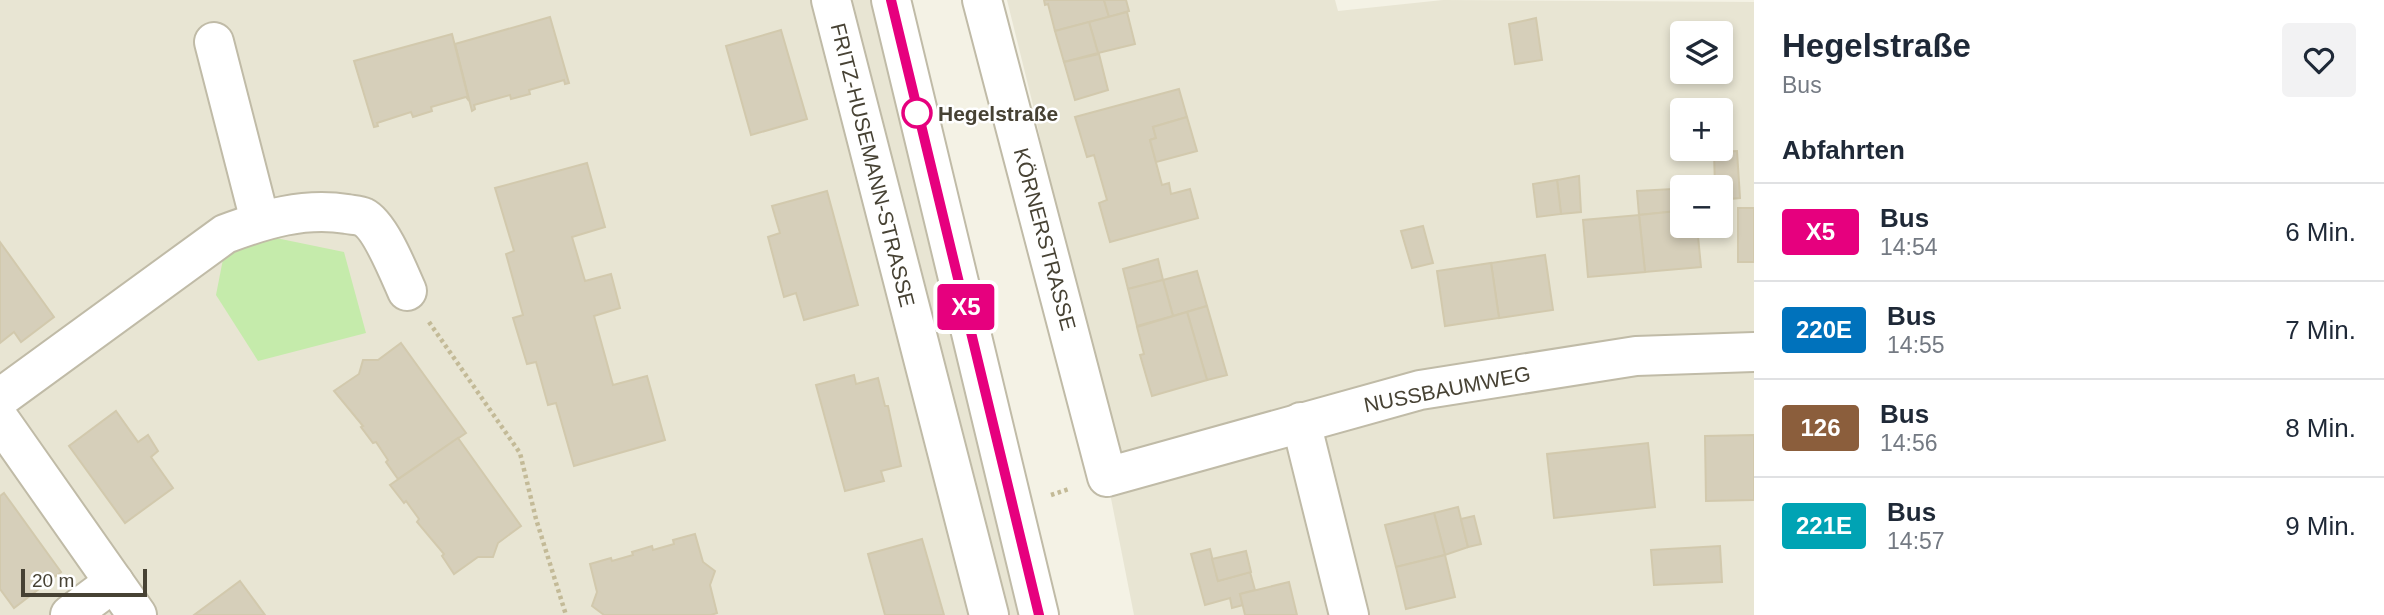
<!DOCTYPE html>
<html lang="de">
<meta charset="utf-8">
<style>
:root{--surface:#fff;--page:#f2f2f3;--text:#1f2937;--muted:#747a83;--line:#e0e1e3}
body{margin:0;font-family:Arial,sans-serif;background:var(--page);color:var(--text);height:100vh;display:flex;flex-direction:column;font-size:26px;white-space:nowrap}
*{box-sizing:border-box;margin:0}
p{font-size:23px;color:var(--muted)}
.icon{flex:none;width:38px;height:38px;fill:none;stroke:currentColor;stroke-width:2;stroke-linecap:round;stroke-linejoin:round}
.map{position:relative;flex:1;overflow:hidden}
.details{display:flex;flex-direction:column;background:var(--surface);width:630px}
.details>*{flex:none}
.badge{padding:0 14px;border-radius:5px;font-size:24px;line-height:46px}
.controls{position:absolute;left:1670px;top:21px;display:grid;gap:14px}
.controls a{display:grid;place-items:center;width:63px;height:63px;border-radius:7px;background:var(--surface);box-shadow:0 4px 10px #0003;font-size:35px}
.scale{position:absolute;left:21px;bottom:18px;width:126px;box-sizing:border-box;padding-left:7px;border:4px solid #474234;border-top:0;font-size:19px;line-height:24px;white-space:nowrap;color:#474234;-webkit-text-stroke:5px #fff;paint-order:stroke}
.map>.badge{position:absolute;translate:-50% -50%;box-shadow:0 0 0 4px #fff}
h2{padding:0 28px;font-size:26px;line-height:63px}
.round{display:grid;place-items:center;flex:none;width:74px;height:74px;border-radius:7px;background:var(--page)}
.summary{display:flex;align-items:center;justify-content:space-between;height:119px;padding:0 28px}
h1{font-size:33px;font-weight:600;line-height:52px}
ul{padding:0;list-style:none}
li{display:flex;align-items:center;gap:21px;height:98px;padding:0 28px;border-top:2px solid var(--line)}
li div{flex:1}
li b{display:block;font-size:26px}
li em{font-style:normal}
li .badge{min-width:77px;font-weight:700;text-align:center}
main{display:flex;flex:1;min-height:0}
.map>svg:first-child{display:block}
.residential{fill:#e8e5d3;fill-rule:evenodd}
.green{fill:#c5ebab}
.building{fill:#d6cfba;stroke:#d2c9ad;stroke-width:2}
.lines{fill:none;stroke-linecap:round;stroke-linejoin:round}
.minor-casing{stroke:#c0bba7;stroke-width:42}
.path{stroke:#c3ba97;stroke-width:4.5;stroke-dasharray:3.5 3.5;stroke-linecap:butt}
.minor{stroke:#fff;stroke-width:38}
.line-casing{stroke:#fff;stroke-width:16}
.line{stroke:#e6007e;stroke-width:10}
.stop-dot{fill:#fff;stroke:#e6007e;stroke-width:3.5}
.labels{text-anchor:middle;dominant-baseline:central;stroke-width:5;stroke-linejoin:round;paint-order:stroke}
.stop-label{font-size:21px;font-weight:bold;fill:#474234;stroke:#fff;text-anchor:start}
.street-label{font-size:21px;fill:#474234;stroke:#fff}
</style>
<main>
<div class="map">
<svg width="1754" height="615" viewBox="0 0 1754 615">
<rect width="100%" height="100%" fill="#f4f2e5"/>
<g class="residential">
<path d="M0,0H883L1033,615H0Z"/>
<path d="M1007,0H1335L1338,11L1443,0L1754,2V615H1134L1035,113ZM1682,33H1720V72H1682ZM1682,110H1720V149H1682ZM1682,187H1720V226H1682Z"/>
</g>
<path class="green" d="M276,238L344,252L366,333L258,361L216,295L224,254Z"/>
<g class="building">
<path d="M1044,0H1104L1109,17L1055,31L1048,4L1045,5Z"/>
<path d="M1104,0H1126L1129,11L1109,17Z"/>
<path d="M1127,12L1135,44L1098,53L1089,22Z"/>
<path d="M550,17L569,83L565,84L564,80L529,90L530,94L511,99L510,95L474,105L475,109L472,111L455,44Z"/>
<path d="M1536,18L1542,60L1515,64L1509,24Z"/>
<path d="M1089,22L1098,53L1064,62L1055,31Z"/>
<path d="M781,30L807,119L751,135L726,46Z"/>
<path d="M452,34L469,101L466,97L431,107L432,111L413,117L411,112L377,123L378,126L374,127L354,61Z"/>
<path d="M1099,54L1108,90L1075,100L1064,62Z"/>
<path d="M1179,89L1187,117L1153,127L1156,138L1150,140L1162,185L1169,183L1171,194L1190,189L1198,218L1110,242L1099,203L1107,200L1094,155L1087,157L1075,117Z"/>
<path d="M1187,117L1197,151L1156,162L1150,140L1156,138L1153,127Z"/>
<path d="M1737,151L1740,198L1720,200V187H1715L1714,152Z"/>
<path d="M587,163L605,227L572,237L585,281L611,274L620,308L594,316L613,385L647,376L665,440L574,466L556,403L548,405L536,362L527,364L513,318L523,315L506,254L514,251L495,188Z"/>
<path d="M1579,176L1581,212L1561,214L1557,180Z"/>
<path d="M1557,180L1561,214L1537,217L1533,184Z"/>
<path d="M1673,189L1678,211L1639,215L1637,191Z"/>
<path d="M827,191L858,305L804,320L796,293L784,297L768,237L780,233L772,206Z"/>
<rect x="1738" y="208" width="16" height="54"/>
<path d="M1678,211H1682V226H1697L1701,267L1645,272L1639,215Z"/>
<path d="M1639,215L1645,272L1588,277L1583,220Z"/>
<path d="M1423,226L1433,263L1412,268L1401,231Z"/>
<path d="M0,242L54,317L21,342L14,332L0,343Z"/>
<path d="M1545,255L1553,310L1499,318L1491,263Z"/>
<path d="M1158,259L1163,280L1128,289L1123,269Z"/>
<path d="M1491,263L1499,318L1445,326L1437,271Z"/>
<path d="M1197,271L1207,306L1173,316L1163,280Z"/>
<path d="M1163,280L1173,316L1137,326L1128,289Z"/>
<path d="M1207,306L1227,375L1207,380L1187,312Z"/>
<path d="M1187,312L1207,380L1152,396L1140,355L1144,354L1137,327Z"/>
<path d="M401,343L466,433L398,479L386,462L388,460L376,442L373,443L361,427L363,426L334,391L359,374L363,360H378Z"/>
<path d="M854,375L856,384L878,378L885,406H888L901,466L881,471L884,481L845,491L816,385Z"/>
<path d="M116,411L138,442L148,435L158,451L151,457L173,488L125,523L69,446Z"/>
<path d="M1754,435V500L1706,501L1705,436Z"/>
<path d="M458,438L521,526L498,543L493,557H478L454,574L442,556L444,554L417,522L419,519L406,501L404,503L390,485Z"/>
<path d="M1648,443L1655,507L1554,518L1547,454Z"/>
<path d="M4,493L61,572L14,608L0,589V496Z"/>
<path d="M1458,507L1468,547L1445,555L1434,513Z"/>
<path d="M1434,513L1445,555L1396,567L1385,525Z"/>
<path d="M1474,516L1481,544L1468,547L1461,519Z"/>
<path d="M695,534L703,562L715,571L710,585L717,613L711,615H604L592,606L597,592L590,564L611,558L612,561L633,555L632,552L652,546L653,550L674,544L673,540Z"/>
<path d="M922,539L944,615H885L868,554Z"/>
<path d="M1720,546L1722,582L1654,585L1651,550Z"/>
<path d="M1210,549L1218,581L1250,572L1255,590L1240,594L1243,605L1232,608L1230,598L1205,605L1191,554Z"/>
<path d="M1246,551L1251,572L1218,581L1212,559Z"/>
<path d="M1445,555L1455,597L1406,609L1396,567Z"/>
<path d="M240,581L265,615H194Z"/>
<path d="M1289,582L1297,615H1245L1240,594Z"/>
</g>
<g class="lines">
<defs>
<g id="minor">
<path d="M831,0L989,615"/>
<path d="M891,0L1039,615"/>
<path d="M982,0L1107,477L1420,390L1636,356L1754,352"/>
<path d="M214,42L260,221"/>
<path d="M0,398L225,234C265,219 304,207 347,214C352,215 359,215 363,217C380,225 399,273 407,291"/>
<path d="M0,420L137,615"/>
<path d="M1301,422L1349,615"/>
<path d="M70,615L114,582"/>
</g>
</defs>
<use href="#minor" class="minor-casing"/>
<g class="path">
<path d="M429,322L520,453L536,519L566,615"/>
<path d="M1051,495L1069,489"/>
</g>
<use href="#minor" class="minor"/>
</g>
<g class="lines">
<defs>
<path id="line" d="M891,0L1039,615"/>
</defs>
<use href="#line" class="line-casing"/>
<use href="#line" class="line"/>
</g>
<circle class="stop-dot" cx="917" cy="113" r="14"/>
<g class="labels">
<g class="stop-label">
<text x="938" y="113">Hegelstraße</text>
</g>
<g class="street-label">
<text transform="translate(873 165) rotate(76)">FRITZ-HUSEMANN-STRASSE</text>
<text transform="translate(1045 239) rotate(75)">KÖRNERSTRASSE</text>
<text transform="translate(1447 389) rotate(-11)">NUSSBAUMWEG</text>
</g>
</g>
</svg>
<div class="controls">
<a><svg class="icon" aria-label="layers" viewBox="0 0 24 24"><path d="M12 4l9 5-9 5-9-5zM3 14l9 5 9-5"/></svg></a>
<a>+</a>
<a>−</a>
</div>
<div class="scale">20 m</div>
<b class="badge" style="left:966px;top:307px;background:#e6007e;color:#fff">X5</b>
</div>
<section class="details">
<div class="summary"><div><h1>Hegelstraße</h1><p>Bus</p></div><a class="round"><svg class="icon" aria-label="heart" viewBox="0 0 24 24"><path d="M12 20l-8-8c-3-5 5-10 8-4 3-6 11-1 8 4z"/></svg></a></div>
<h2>Abfahrten</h2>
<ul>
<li><span class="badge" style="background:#e6007e;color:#fff">X5</span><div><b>Bus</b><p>14:54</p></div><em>6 Min.</em></li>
<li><span class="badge" style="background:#0072bc;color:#fff">220E</span><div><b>Bus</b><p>14:55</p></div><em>7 Min.</em></li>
<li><span class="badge" style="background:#8b5e3c;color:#fff">126</span><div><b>Bus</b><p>14:56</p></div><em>8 Min.</em></li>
<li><span class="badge" style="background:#00a3b4;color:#fff">221E</span><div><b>Bus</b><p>14:57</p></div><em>9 Min.</em></li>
</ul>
</section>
</main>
